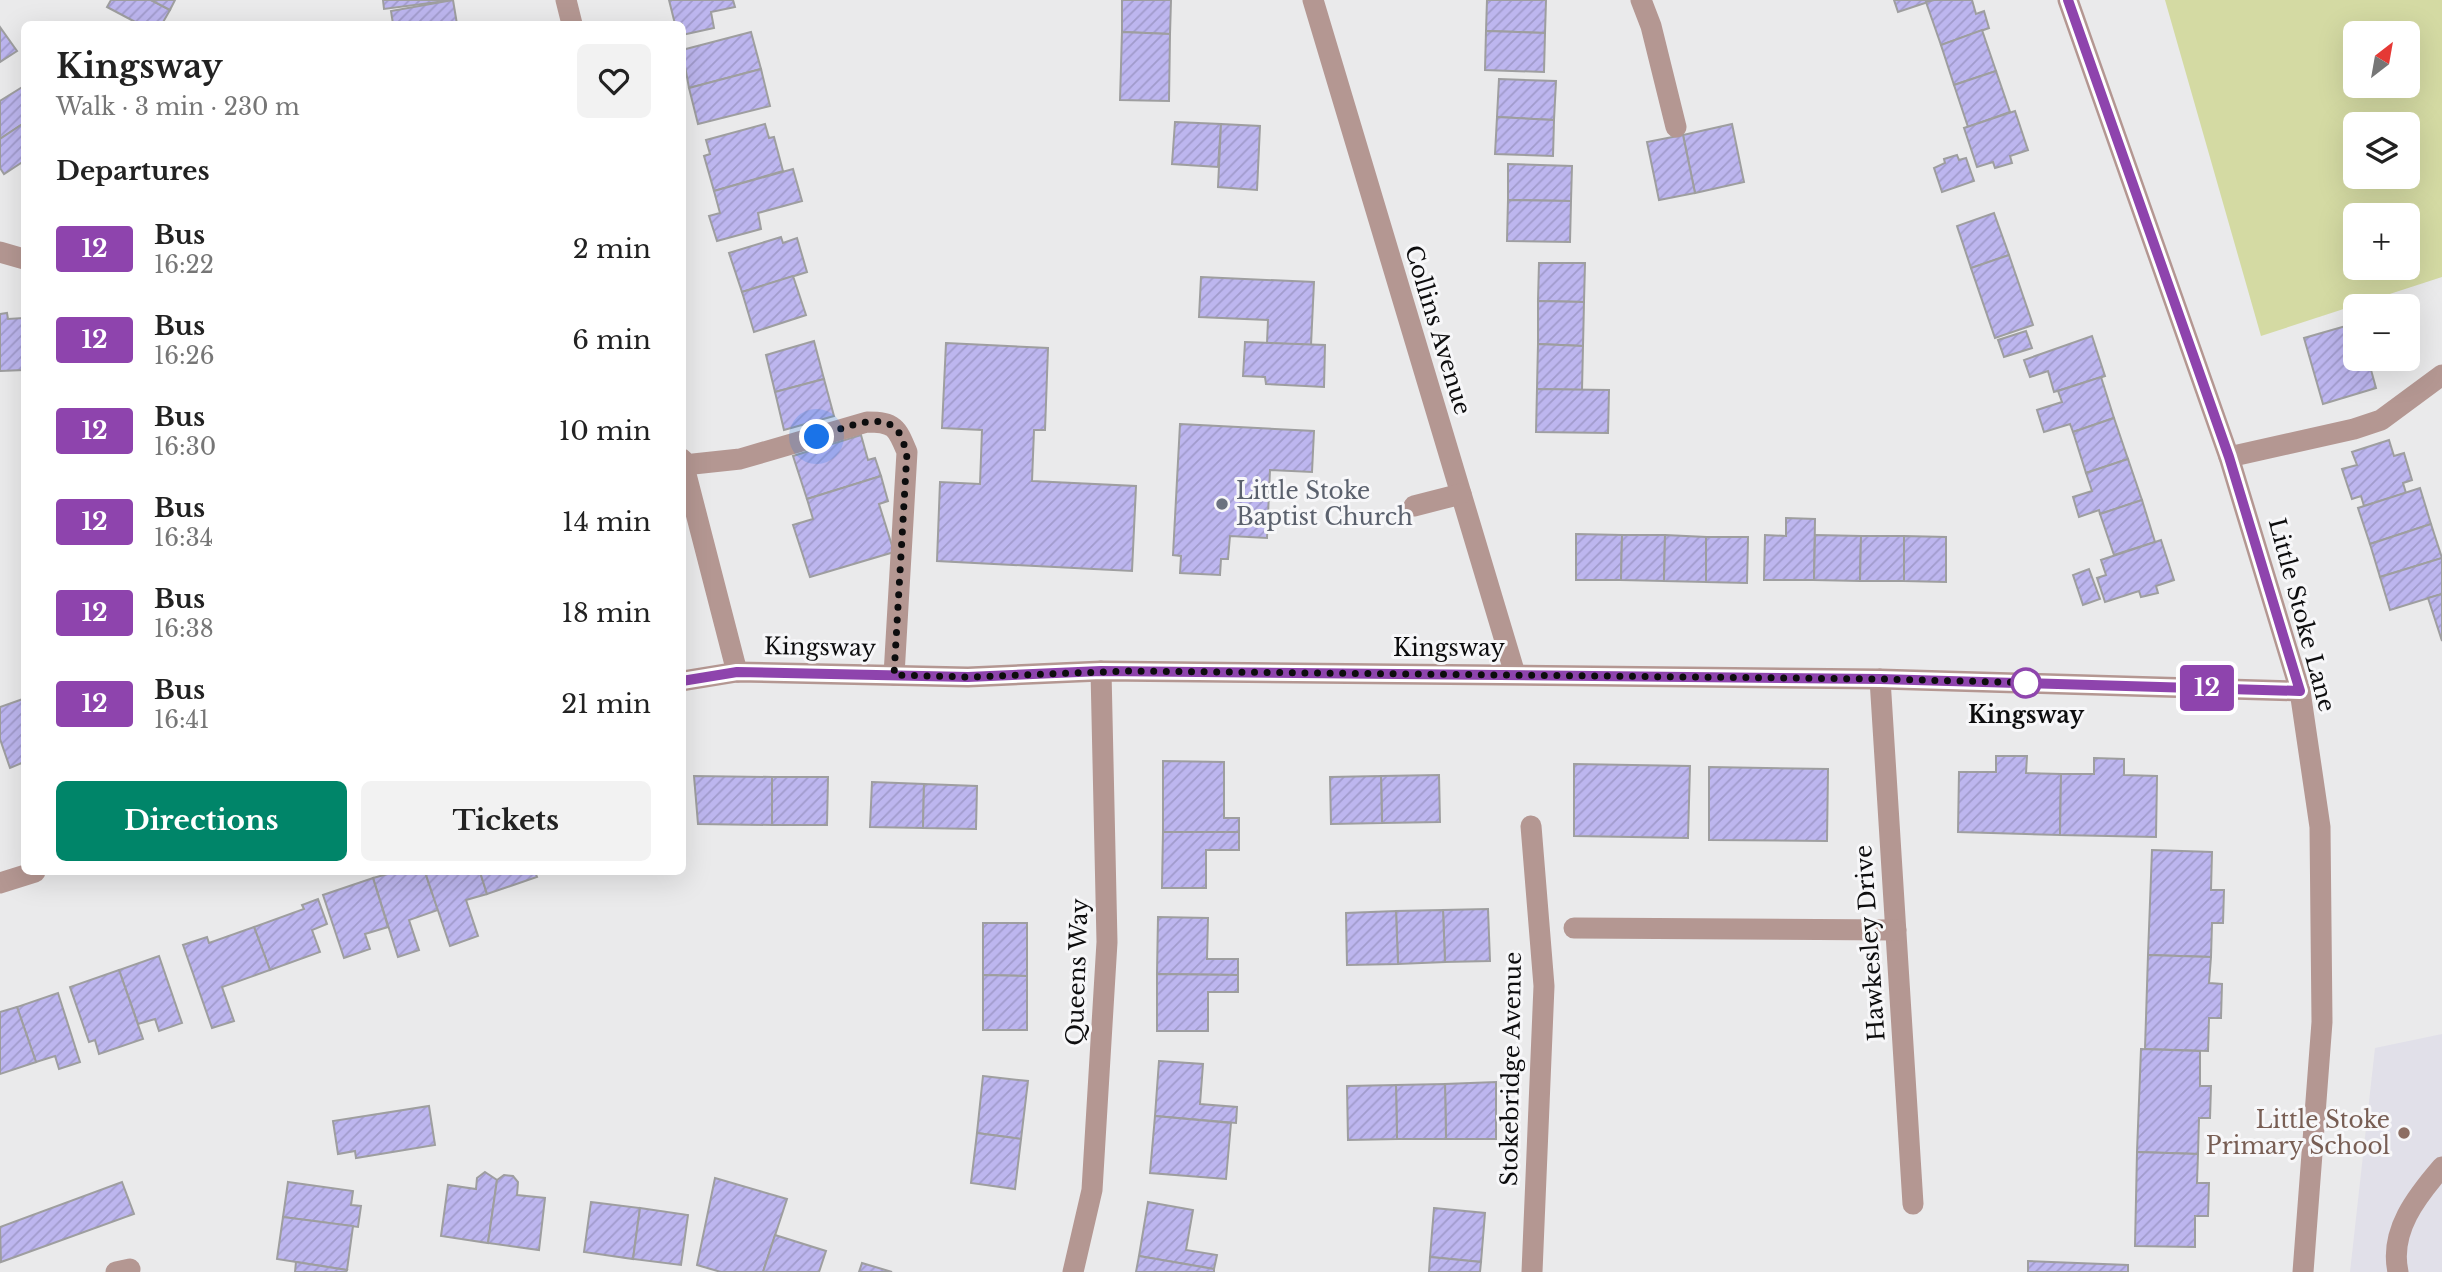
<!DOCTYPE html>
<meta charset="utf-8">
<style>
:root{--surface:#fff;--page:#f2f2f2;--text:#222;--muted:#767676;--accent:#008569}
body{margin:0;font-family:"Libre Baskerville",serif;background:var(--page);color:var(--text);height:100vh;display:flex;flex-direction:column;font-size:26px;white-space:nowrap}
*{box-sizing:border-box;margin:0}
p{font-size:23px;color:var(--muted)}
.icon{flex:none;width:38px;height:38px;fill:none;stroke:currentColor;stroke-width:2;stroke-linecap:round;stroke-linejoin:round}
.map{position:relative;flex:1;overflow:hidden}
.sheet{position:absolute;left:21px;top:21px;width:665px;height:854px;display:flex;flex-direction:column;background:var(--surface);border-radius:10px;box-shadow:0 7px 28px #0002}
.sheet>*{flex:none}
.badge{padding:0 14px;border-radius:5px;font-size:24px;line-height:46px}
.needle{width:46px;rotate:31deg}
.controls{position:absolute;left:2343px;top:21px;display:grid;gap:14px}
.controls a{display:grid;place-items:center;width:77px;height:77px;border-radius:10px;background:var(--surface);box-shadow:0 7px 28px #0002;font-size:35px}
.you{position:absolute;width:35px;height:35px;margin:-18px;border:5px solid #fff;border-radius:50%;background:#1a73e8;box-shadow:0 0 0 10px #1a73e833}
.map>.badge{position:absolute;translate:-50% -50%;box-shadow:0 0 0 4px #fff}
h2{padding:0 35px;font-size:26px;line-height:63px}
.round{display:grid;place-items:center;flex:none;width:74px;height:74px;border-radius:10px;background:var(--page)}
.head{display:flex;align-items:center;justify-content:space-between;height:119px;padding:0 35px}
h1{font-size:33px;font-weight:700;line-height:52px}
.primary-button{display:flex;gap:14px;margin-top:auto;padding:14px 35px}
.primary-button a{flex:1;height:80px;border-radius:10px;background:var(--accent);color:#fff;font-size:28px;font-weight:700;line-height:80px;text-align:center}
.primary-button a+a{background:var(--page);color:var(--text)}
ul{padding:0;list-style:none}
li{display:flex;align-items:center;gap:21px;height:91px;padding:0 35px}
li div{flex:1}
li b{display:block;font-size:26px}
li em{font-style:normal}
li .badge{min-width:77px;font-weight:700;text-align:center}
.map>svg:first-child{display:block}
.built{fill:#e1e0e9}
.park{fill:#d4daa3;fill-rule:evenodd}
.building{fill:url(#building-hatch);stroke:#9e9e9f;stroke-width:2}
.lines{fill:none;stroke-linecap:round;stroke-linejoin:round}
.minor{stroke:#b49792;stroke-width:21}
.line-casing{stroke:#fff;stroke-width:16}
.line{stroke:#8e44ad;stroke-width:10}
.walk{stroke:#0d0d0e;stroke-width:7;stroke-dasharray:0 12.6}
.worship-dot{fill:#6b7280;stroke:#f7f7f9;stroke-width:2.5}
.stop-dot{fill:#fff;stroke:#8e44ad;stroke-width:3.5}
.education-dot{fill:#8d6e63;stroke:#f7f7f9;stroke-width:2.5}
.labels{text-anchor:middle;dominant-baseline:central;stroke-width:6;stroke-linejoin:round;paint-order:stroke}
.street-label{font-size:23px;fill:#0d0d0e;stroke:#f7f7f9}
.worship-label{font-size:23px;fill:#5b616d;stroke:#f7f7f9;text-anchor:start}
.stop-label{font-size:23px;font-weight:bold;fill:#0d0d0e;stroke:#f7f7f9}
.education-label{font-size:23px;fill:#785e54;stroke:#f7f7f9;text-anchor:end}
</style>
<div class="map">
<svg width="2442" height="1272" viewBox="0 0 2442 1272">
<defs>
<pattern id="building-hatch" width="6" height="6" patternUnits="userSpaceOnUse" patternTransform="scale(1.75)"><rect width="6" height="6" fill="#bdb6ef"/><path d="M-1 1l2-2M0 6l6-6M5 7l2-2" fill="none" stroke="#a19bcc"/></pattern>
</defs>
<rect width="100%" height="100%" fill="#eaeaeb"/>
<path class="built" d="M2442,1034V1272H2350L2375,1048Z"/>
<path class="park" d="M2165,0H2442V277L2261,336ZM2356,33H2408V86H2356ZM2356,124H2408V177H2356ZM2356,215H2408V268H2356Z"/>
<g class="building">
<path d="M111,0H151L170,10L162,24H139L107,7Z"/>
<path d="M151,0H175L170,10Z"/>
<path d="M383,0H453L384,9Z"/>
<path d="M453,0L457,24H393L391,11Z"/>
<path d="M669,0H733L735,7L711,12L714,28L682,35V24H675Z"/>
<path d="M1122,0H1171L1170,34L1122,32Z"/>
<path d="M1487,0H1546L1545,33L1486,31Z"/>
<path d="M1894,0H1934L1898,12Z"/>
<path d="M1934,0H1972L1976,14L1984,11L1989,28L1941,45L1926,2Z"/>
<path d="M0,27L17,51L0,62Z"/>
<path d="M1982,30L1996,71L1954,85L1941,45Z"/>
<path d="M1486,31L1545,33L1544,72L1485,70Z"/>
<path d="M751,32L761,69L689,88L682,50Z"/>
<path d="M1122,32L1170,34L1169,101L1120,100Z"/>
<path d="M761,69L770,106L698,124L689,88Z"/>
<path d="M1996,71L2010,112L1968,127L1954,85Z"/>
<path d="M1499,79L1556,81L1554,120L1497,117Z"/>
<path d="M24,86V123L0,139V101Z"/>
<path d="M2015,111L2028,150L2010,156L2012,163L1995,168L1993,162L1977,167L1964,128Z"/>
<path d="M1497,117L1554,120L1553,156L1495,154Z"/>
<path d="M1175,122L1221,124L1218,167L1172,164Z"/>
<path d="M24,123V161L4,174L0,168V139Z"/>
<path d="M765,124L769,138L774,137L783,171L714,191L704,156L710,154L706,140Z"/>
<path d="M1221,124L1260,126L1257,190L1218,187Z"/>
<path d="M1732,124L1744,182L1695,193L1683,135Z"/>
<path d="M1683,135L1695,193L1659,200L1647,142Z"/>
<path d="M1957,155L1959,160L1966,158L1974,181L1942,192L1934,168L1945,163L1944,159Z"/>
<path d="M1508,164L1572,166L1571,201L1508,200Z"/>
<path d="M793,169L802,201L758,213L761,229L717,241L709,216L720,213L714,191Z"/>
<path d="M1508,200L1571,201L1570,242L1507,241Z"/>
<path d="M1994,213L2009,255L1971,268L1957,226Z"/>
<path d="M781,237L783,243L797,238L807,272L742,292L729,253Z"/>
<path d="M2009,255L2033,325L1995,338L1971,268Z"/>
<path d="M1539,263H1585L1584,302L1538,301Z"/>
<path d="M793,276L806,315L754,332L742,292Z"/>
<path d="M1201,277L1314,282L1311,345L1267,343L1268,320L1199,317Z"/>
<path d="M1538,301L1584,302L1583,346L1538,344Z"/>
<path d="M7,313L8,319L23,318L24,370L0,371V314Z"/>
<path d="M2356,323V359H2368L2376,388L2323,404L2304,338Z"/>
<path d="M2026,331L2032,348L2004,357L1998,340Z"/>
<path d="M2092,336L2105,376L2054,392L2048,371L2030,377L2024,360Z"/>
<path d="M814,341L824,379L775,392L766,355Z"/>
<path d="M1245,342L1325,345L1324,387L1266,384L1265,377L1243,376Z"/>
<path d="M946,343L1048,348L1045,430H1034L1032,481L1136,486L1132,571L937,561L940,482L980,484L982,430L942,428Z"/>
<path d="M1538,344L1583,346L1582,390L1537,389Z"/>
<path d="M2101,377L2114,418L2073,432L2070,424L2044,432L2037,410L2062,402L2058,391Z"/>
<path d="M824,379L834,416L784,430L775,392Z"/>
<path d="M1537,389L1609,390L1608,433L1536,432Z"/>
<path d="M2114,418L2128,459L2086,473L2073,432Z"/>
<path d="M1180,424L1314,431L1312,472L1270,470L1267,538L1230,536L1228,559H1221L1220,575L1180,573L1181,556L1173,555Z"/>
<path d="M861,435L868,460L875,458L881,476L807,499L793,456Z"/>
<path d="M2389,440L2394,456L2404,453L2412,480L2403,483L2406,493L2364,506L2361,496L2352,499L2342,469L2357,465L2352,452Z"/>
<path d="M2128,459L2142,500L2100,514L2099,510L2079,517L2073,497L2092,491L2086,473Z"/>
<path d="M881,476L888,501L879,504L894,552L810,577L793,525L813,519L807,499Z"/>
<path d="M2420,488L2431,524L2370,544L2358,508Z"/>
<path d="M2142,500L2155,542L2114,555L2100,514Z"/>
<path d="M1786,518L1815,519L1814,580H1764L1765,535L1786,536Z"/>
<path d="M2431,524L2442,558L2380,577L2370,544Z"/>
<path d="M1576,534L1622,535L1621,580H1576Z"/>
<path d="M1622,535H1665L1664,581L1621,580Z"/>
<path d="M1665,535L1706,537V582L1664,581Z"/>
<path d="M1815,535L1861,536L1860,581L1814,580Z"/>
<path d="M1861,536H1904V581H1860Z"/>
<path d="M1904,536L1946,537V582L1904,581Z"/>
<path d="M1706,537H1748L1747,583L1706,582Z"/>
<path d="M2161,540L2174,580L2156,586L2158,593L2141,597L2139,591L2105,602L2097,578L2106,575L2101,560Z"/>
<path d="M2442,558V594L2390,610L2380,577Z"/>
<path d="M2089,569L2100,599L2083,605L2073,575Z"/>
<path d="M2442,594V641L2428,598Z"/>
<path d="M23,699L24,762L10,768L0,739V707Z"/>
<path d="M1996,756H2027L2026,773L2061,774L2060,835L1958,832L1959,772H1996Z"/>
<path d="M2094,758L2124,759V775L2157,776L2156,837L2060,835L2061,774H2094Z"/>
<path d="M1163,761L1224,762V818H1239V832H1163Z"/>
<path d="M1574,764L1690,766L1688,838L1574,836Z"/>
<path d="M1709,767L1828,769L1827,841L1709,840Z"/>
<path d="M1439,775L1440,822L1382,823L1381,776Z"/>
<path d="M694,776L772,777V825L698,824Z"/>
<path d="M1381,776L1382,823L1331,824L1330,777Z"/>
<path d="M772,777H828L827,825H772Z"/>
<path d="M872,782L924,784L923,828L870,827Z"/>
<path d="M924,784L977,786L976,829L923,828Z"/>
<path d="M1163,832H1239V850H1206V888H1162Z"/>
<path d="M2152,850L2212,852L2211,890H2224L2223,923H2212L2211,957L2148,955Z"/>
<path d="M395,872H425L438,910L409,920L419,950L398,957L373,878Z"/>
<path d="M425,872H480L487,894L466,900L478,936L450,946Z"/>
<path d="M480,872H535L537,877L487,894Z"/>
<path d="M373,878L388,927L365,934L370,949L344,958L323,895Z"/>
<path d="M318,899L327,924L312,930L320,952L270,970L254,927L304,909L302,905Z"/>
<path d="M1488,909L1490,961L1445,962L1443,910Z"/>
<path d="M1443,910L1445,962L1398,964L1396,911Z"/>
<path d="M1396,911L1398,964L1347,965L1346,913Z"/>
<path d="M1158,917L1208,918L1207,959H1238V975L1157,974Z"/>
<path d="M983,923H1027V976L983,975Z"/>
<path d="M254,927L270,970L222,987L234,1021L212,1028L183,945L207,937L209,943Z"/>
<path d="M2148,955L2211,957L2209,983L2222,984L2221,1018H2209L2208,1051L2145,1049Z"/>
<path d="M159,956L182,1023L159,1031L155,1019L138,1024L119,970Z"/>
<path d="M119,970L143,1039L99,1054L95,1040L89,1042L70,987Z"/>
<path d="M1157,974L1238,975V992H1208V1031H1157Z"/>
<path d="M983,975L1027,976V1030H983Z"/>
<path d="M58,993L80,1062L59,1069L55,1056L36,1062L17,1007Z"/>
<path d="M17,1007L36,1062L0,1074V1012Z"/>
<path d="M2141,1049L2200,1051V1086H2211L2210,1118H2199L2198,1154L2137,1152Z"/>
<path d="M1159,1061L1203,1064L1200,1104L1237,1107L1236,1123L1155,1116Z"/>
<path d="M983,1076L1028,1081L1021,1139L977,1133Z"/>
<path d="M1496,1082V1139H1446L1445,1084Z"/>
<path d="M1445,1084L1446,1139H1397L1396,1085Z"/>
<path d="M1396,1085L1397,1139L1348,1140L1347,1086Z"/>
<path d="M429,1106L435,1145L356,1158L355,1151L338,1154L333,1121Z"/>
<path d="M1155,1116L1231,1123L1226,1179L1150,1173Z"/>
<path d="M977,1133L1021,1139L1015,1189L971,1183Z"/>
<path d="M2137,1152L2198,1154L2197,1183H2209L2208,1216H2195V1247L2135,1246Z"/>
<path d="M485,1172L497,1180L488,1243L441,1236L448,1185L476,1189L477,1178Z"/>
<path d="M504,1175L513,1176L518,1182L517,1195L545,1198L539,1250L488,1243L497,1180Z"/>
<path d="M715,1178L787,1199L763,1272H721L697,1265Z"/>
<path d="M122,1182L134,1214L1,1262L0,1227Z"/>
<path d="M288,1182L353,1191L351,1205L361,1206L358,1227L283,1217Z"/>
<path d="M591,1202L640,1208L633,1259L584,1252Z"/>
<path d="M1148,1202L1193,1210L1186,1250L1217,1255L1214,1269L1139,1256Z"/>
<path d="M640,1208L688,1215L681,1265L633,1259Z"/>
<path d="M1434,1208L1485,1213L1481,1262L1430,1257Z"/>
<path d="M283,1217L353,1226L347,1270L277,1259Z"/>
<path d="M775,1235L826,1251L819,1272H763Z"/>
<path d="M1139,1256L1214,1269V1272H1136Z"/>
<path d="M1430,1257L1481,1262L1480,1272H1429Z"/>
<path d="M2028,1261L2128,1265V1272H2028Z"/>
<path d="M296,1262L347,1270L346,1272H295Z"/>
<path d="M862,1263L892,1272H859Z"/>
</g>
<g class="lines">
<g class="minor">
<path d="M566,0L572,24"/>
<path d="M1313,0L1515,674"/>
<path d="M1641,0L1651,26L1676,127"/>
<path d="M2068,0L2229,457L2300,691L2320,827L2322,1022L2303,1272"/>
<path d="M0,252L24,259"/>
<path d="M2229,457L2354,429L2381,420L2442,375"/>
<path d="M682,459L737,672"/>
<path d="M684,465L740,459L867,422C895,422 897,428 907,452L894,675"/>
<path d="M1414,506L1461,494"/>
<path d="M1880,679L1913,1204"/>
<path d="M682,681L737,672L968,677L1101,671L1880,679L2300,691"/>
<path d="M1531,826L1544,986L1532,1272"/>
<path d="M0,883L35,872"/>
<path d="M1574,928L1896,930"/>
<path d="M116,1272L130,1269"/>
<path d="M1073,1272L1092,1190L1107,942L1101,671"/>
<path d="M2398,1272C2389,1231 2417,1196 2442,1167"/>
</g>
</g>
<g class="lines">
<defs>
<path id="line" d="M682,681L737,672L968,677L1101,671L1880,679L2300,691L2229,457L2068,0"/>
</defs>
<use href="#line" class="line-casing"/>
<use href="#line" class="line"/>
<path class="walk" d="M817,437C838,431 881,409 898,431C902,437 904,446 907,452L894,675L968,677L1128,671L1880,679L2037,683H2026"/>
</g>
<circle class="worship-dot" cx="1222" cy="504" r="7"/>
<circle class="stop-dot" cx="2026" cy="683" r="14"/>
<circle class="education-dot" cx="2404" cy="1133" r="7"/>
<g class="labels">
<g class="street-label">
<text transform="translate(1438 330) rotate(73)">Collins Avenue</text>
<text transform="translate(2302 615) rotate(75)">Little Stoke Lane</text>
<text transform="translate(820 647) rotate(1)">Kingsway</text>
<text x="1449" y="648">Kingsway</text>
<text transform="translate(1870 943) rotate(-94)">Hawkesley Drive</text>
<text transform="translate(1077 972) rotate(-88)">Queens Way</text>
<text transform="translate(1511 1069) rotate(-89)">Stokebridge Avenue</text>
</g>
<g class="worship-label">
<text x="1236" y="491">Little Stoke<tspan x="1236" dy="26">Baptist Church</tspan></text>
</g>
<g class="stop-label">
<text x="2026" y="715">Kingsway</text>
</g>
<g class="education-label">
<text x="2390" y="1120">Little Stoke<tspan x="2390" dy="26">Primary School</tspan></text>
</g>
</g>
</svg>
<div class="controls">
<a><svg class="needle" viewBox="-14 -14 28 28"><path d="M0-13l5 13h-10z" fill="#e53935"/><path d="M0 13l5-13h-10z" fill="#767676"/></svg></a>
<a><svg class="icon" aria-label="layers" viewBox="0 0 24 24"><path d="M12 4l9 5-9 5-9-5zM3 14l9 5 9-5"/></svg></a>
<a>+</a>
<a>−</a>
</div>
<div class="you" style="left:817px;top:437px"></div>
<b class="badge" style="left:2207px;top:688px;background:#8e44ad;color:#fff">12</b>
<section class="sheet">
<div class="head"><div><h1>Kingsway</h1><p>Walk · 3 min · 230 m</p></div><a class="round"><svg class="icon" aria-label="heart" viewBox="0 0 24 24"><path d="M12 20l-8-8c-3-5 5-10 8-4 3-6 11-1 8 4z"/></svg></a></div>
<h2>Departures</h2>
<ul>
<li><span class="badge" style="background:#8e44ad;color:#fff">12</span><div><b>Bus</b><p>16:22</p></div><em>2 min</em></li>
<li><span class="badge" style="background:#8e44ad;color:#fff">12</span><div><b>Bus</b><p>16:26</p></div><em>6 min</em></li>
<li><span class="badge" style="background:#8e44ad;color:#fff">12</span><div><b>Bus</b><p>16:30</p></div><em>10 min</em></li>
<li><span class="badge" style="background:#8e44ad;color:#fff">12</span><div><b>Bus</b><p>16:34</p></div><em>14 min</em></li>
<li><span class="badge" style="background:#8e44ad;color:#fff">12</span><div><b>Bus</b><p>16:38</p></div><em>18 min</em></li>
<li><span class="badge" style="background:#8e44ad;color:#fff">12</span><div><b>Bus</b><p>16:41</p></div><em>21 min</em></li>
</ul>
<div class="primary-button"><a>Directions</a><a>Tickets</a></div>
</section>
</div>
